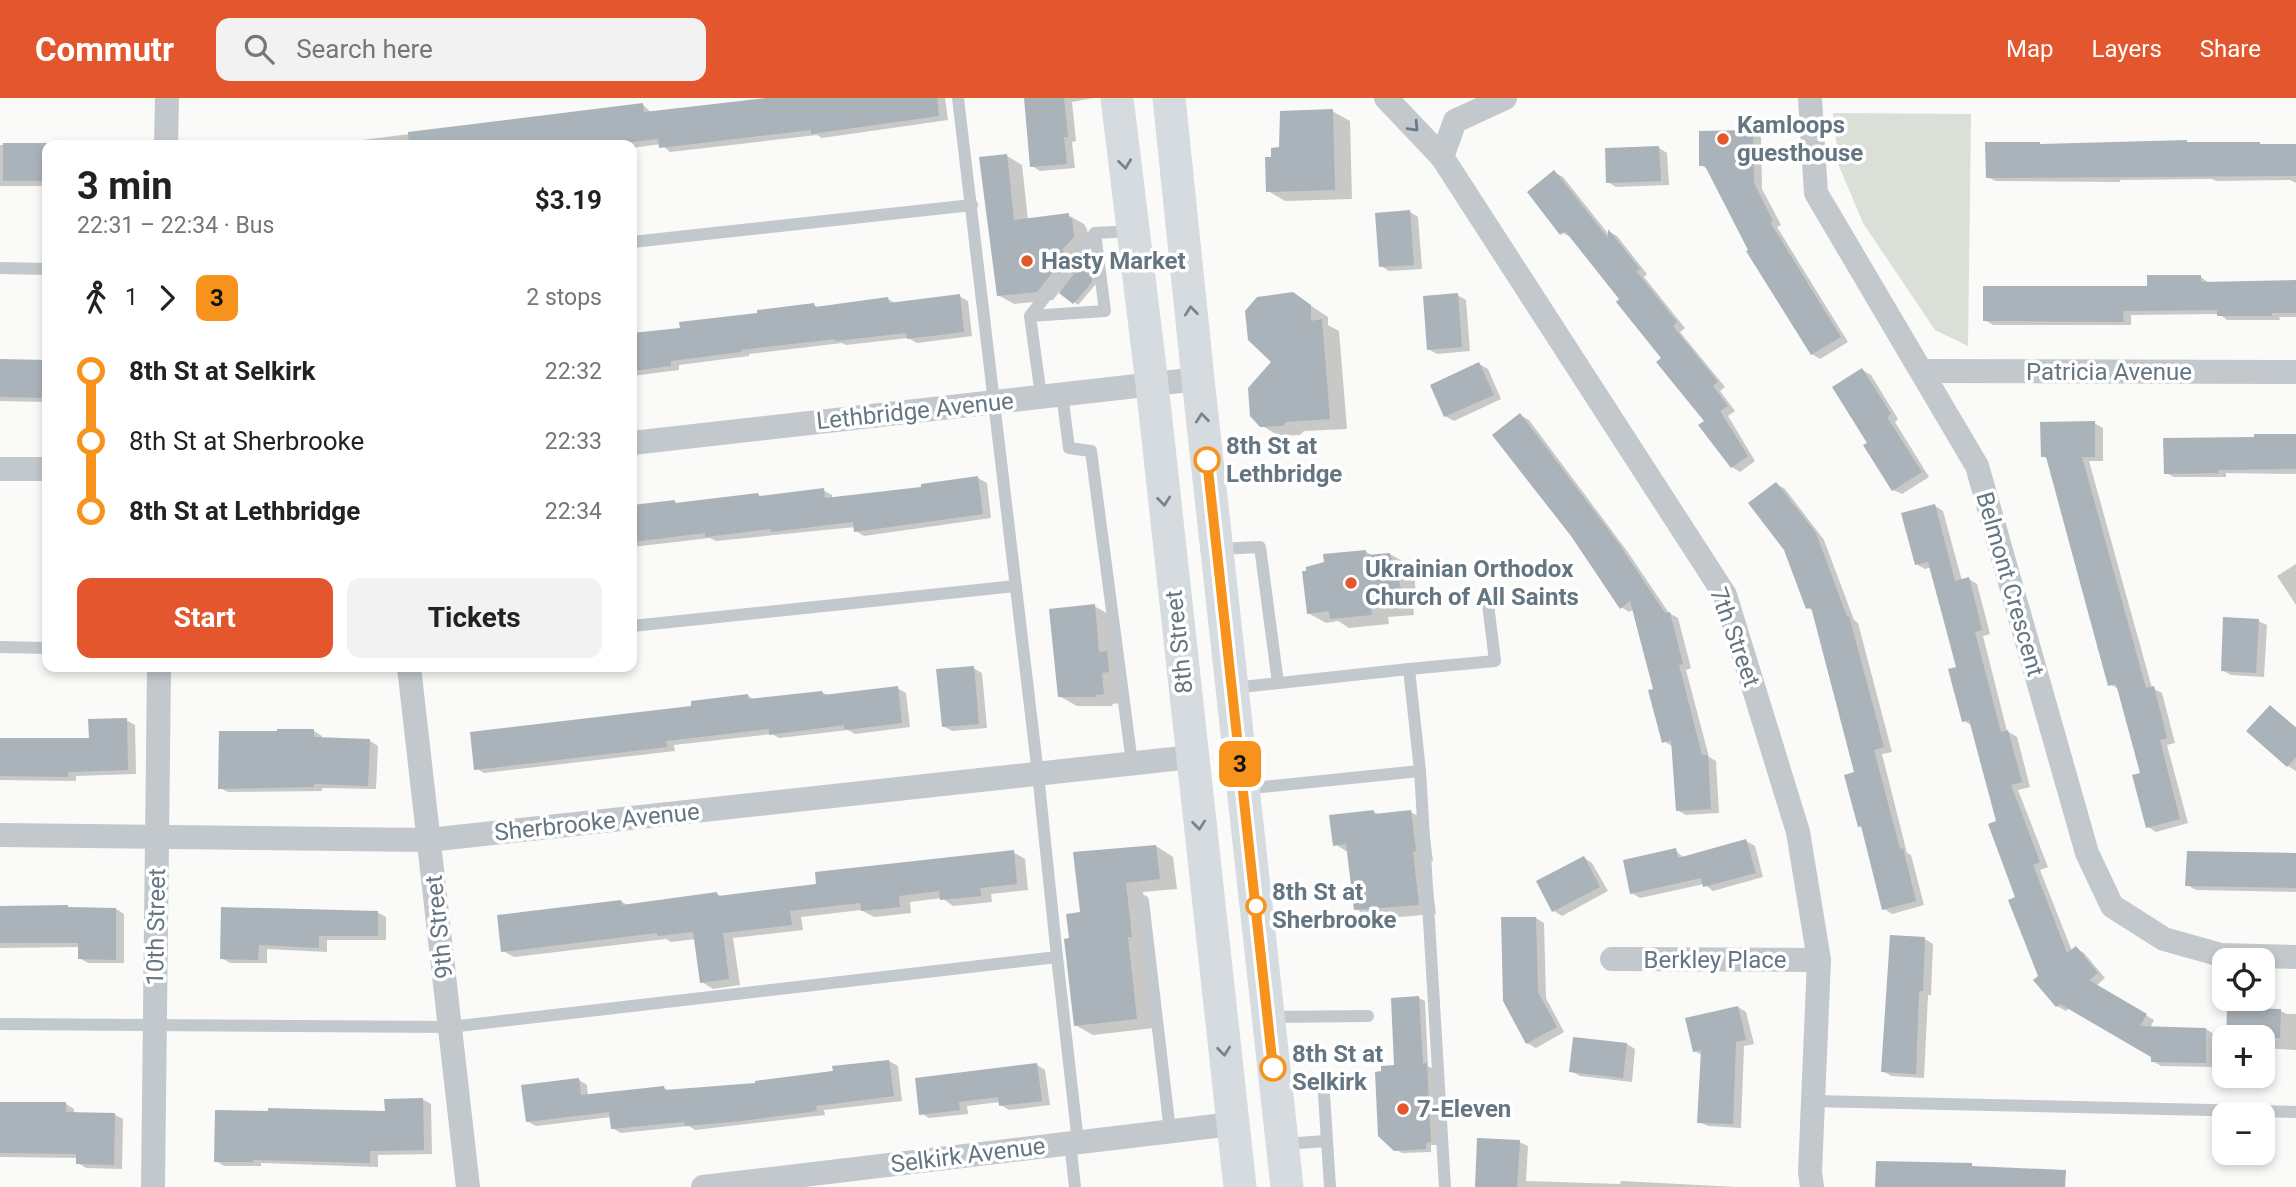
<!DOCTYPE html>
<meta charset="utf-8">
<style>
:root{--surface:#fff;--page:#f2f2f2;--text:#222;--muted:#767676;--accent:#e4572e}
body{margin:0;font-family:Roboto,sans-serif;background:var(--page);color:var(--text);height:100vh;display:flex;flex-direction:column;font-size:26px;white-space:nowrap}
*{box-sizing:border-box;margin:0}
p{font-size:23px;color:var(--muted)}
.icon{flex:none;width:38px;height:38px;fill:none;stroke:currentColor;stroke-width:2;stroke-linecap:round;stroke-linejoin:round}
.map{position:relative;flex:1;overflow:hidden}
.panel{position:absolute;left:42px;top:42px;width:595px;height:532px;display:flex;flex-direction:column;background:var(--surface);border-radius:14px;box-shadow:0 4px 10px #0003}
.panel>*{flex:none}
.badge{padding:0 14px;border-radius:10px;font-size:24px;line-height:46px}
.buttons{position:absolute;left:2212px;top:850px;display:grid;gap:14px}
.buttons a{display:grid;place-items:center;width:63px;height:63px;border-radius:14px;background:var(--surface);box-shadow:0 4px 10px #0003;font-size:35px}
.map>.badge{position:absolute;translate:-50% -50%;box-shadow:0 0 0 4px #fff}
.legs{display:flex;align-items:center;gap:10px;height:77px;padding:0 35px;font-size:23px}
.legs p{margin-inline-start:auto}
.summary{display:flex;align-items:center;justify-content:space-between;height:119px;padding:0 35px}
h1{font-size:38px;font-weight:700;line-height:52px}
.action{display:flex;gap:14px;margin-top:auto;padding:14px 35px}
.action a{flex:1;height:80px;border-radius:14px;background:var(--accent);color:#fff;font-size:28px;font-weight:700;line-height:80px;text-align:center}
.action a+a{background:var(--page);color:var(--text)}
ul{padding:0 35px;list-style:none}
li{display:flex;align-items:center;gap:24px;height:70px;font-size:26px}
li i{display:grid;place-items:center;width:10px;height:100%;margin:0 9px;background:currentColor}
li i::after{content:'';width:18px;height:18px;margin:-9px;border:5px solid;border-radius:50%;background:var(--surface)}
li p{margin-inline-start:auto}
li:first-child i{background:linear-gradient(#0000 50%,currentColor 0)}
li:last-child i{background:linear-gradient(currentColor 50%,#0000 0)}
header{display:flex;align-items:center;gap:42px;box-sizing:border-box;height:98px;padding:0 35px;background:var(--accent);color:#fff}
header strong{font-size:33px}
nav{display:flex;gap:38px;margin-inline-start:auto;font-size:24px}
.search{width:490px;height:63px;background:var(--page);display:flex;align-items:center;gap:18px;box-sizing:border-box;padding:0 24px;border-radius:14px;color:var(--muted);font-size:26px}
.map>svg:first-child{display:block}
.green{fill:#dadfd7}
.shadow{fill:#0003}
.building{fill:#aab3b9}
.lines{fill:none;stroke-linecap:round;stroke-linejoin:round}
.lane{stroke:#c3c8cc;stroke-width:12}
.street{stroke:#c3c8cc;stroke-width:24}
.secondary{stroke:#d6dbdf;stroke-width:33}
.oneway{stroke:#6a7a87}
.oneway2{stroke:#768591}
.line-1-casing{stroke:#fff;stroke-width:16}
.line-1{stroke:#f7931d;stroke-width:10}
.poi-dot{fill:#e4572e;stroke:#fff;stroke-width:2.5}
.stop-1-dot{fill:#fff;stroke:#f7931d;stroke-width:3.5}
.labels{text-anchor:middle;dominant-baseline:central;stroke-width:7;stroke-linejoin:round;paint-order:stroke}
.poi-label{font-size:24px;font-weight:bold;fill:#657683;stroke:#fff;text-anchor:start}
.street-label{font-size:24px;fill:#657683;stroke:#fff}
.stop-label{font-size:24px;font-weight:bold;fill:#657683;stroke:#fff;text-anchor:start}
</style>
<header>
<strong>Commutr</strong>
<div class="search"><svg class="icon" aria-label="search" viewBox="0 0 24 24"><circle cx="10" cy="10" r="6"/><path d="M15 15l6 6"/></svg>Search here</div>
<nav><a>Map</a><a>Layers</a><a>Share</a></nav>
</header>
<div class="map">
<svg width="2296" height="1089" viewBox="0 0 2296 1089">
<rect width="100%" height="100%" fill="#fafaf8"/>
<path class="green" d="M1833,15L1971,16L1968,248L1935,232L1863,125L1839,68Z"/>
<g class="shadow">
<path d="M779,0H945L948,22L822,40L817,37L670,54L661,46L632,50V47H322L643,7L652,15Z"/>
<path d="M1025,0H1093L1072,4L1076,43L1072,44L1075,70L1040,73L1032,68Z"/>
<path d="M1332,13L1350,23L1352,101L1285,103L1268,93L1273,60L1281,51Z"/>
<path d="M1753,34L1761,39L1762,91L1781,127L1777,129L1848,244L1820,261L1812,256L1709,72L1701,67Z"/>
<path d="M2187,44L2190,46L2296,47V85L2290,82L2216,83L2212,81L2120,82V84L1996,83L1987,79L2039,45L2043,48Z"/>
<path d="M0,47H56H47V88H0Z"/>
<path d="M1659,50L1667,55L1669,87L1616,89L1608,84Z"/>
<path d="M1007,58L1022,67L1028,122L1068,117L1084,126L1087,131L1089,148L1076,162L1082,166L1080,168L1095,179L1096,186L1078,207L1060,193L1053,202L1014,206L998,197Z"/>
<path d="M1554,74L1563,79L1610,138V134L1617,138L1647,176L1644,179L1685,230L1680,234L1725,289L1720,293L1735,313L1728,318L1755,363L1740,374L1732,369L1706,323L1622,202L1571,139L1562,135Z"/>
<path d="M1410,114L1418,119L1422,171L1389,173L1381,168Z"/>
<path d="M2201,179L2209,185L2296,183V219H2279L2280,222H2227L2219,216L2131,217V227H1993L1985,222Z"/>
<path d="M1293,196L1328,219V227L1339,233L1347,331L1304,333L1300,337L1279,338L1261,327L1274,264Z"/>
<path d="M1457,197L1466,202L1470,253L1437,256L1428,251Z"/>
<path d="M959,198L968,203L972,238L917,245L908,240L846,247L842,245L749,256V258L679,267V272L632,278V237L682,231L814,207L819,210L888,201L897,206Z"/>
<path d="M0,262L47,263V304L0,303Z"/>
<path d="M1479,266L1488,271L1501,301L1454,323L1445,318Z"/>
<path d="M1862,272L1871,277L1898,321L1895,324L1929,379L1902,396L1893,392L1869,345Z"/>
<path d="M1520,317L1529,322L1627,453L1669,515L1678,520L1691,570L1686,572L1709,659L1716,663L1719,715L1686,717L1677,712L1672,648L1663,643L1655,592L1634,511L1629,514L1621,509Z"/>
<path d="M2094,325L2103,330V363H2089L2152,590L2162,595L2175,645L2167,647L2188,725L2156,734L2148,729L2142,676L2120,592L2110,586L2048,361L2043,358Z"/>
<path d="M2296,338V376L2226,375V379H2174L2166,375Z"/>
<path d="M978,380L987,385L991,420L864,438L856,433L855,429L716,443L710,440L632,449V409L675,404L680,406L758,397L762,399L823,392L832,397V401L923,390Z"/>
<path d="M1777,386L1785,391L1824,442L1854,522L1858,525L1892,654L1882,656L1907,755L1911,757L1924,807L1892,816L1884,811L1863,730L1859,728L1856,675L1813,513L1808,510Z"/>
<path d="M1935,408L1943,413L1962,483L1969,481L1977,486L1990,536L1983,538L2007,633L2017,639L2030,689L2018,692L2048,769L2040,772L2072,853L2076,850L2084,855L2105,880L2096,888L2154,922L2150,930L2206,931L2214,936V969L2161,968L2153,963V958L2069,910L2066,913L2057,908L2040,879L1973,628L1964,623L1958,570L1932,469L1925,471L1916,466Z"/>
<path d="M1365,453L1373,458L1390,456L1407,466L1408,473L1414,476L1417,506L1413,507L1414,517L1388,519L1389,526L1349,530L1338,523L1326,525L1308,515Z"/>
<path d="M2296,466V507L2277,478Z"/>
<path d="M1094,508L1112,518L1121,605L1112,606L1113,608H1077L1059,598Z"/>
<path d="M2258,523L2267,527L2264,579L2231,577L2222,572Z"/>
<path d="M973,570L982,575L987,630L952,633L943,628Z"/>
<path d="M897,590L906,595L910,629L855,636L848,632L779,640L772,636L674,647L675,653L484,675L476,670L693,610L748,598L755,602L822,594L829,598Z"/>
<path d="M2271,609L2296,629V673L2288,668Z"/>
<path d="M126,622L135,627L136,676L76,678V683L0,682V641L91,642Z"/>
<path d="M314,633L322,638V641L370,643L378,648L376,691L322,690V693L228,694L220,690Z"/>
<path d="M1374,714L1380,717L1411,714L1428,724L1433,763H1429L1436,816L1373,821L1356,811L1349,755L1335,746Z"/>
<path d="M1746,743L1755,748L1763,779L1713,793L1704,786L1640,800L1632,795L1675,752L1684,760Z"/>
<path d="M1156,748L1173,759L1177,791L1143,794L1154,930L1093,937L1075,927L1071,842Z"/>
<path d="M1013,754L1025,761L1028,792L991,796L992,804L953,808L942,800L910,804L911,815L874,819L861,812L801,819L803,832L733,840L740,887L713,891L702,884L696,841L671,844L666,841L514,859L503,853L621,803L629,808L717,796L722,799L818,788Z"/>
<path d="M2296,757V794L2196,792L2187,787Z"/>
<path d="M1584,760L1592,765L1608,793L1562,818L1554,813Z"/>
<path d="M67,808L71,811H116L124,816V865H88L79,860L80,849L0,850V809Z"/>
<path d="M222,811L377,814L386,819V842H327V854L267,851V865H230L222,860Z"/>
<path d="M1536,820L1544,825L1546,900L1564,934L1536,950L1527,945Z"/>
<path d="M1925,841L1933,846L1931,897H1928L1924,980L1891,978L1883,973Z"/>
<path d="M1419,900L1425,903L1428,968L1433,971L1437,1047H1431V1054L1402,1055L1395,1051L1396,969Z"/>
<path d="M1738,909L1746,914L1754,946L1744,948L1741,1030L1708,1028L1699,1024L1702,957L1694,953Z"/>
<path d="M2281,913L2287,916H2296V952L2263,950V940Z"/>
<path d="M1627,946L1635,951L1632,984L1580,978L1571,973Z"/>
<path d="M889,963L898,968L902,1003L824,1012L825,1017L695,1032L689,1028L621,1035L612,1030L611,1019L536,1028L527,1023L579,982L587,987L588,998L664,990L670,993L757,986Z"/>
<path d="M1037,967L1045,972L1050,1007L1009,1012L1001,1007L1000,1004L967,1008L968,1016L929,1020L921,1015Z"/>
<path d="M422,1001L431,1006L432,1056L378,1057V1069L261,1065V1068H224L216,1063L386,1015Z"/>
<path d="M0,1005L66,1006L74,1011V1016L115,1017L123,1021L122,1071L86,1070L78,1065V1060L0,1059Z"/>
<path d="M1519,1044L1528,1048L1526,1083L1620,1086L1621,1083L1737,1089H1477Z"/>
</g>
<g class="building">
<path d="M766,0H937L939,18L811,36V32L659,50L658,41L606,47H409L408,34L643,5L644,14Z"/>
<path d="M1024,0H1064L1068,39H1064L1067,66L1030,69Z"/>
<path d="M1333,11L1335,92L1266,94L1265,59H1271V50L1279,49L1280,13Z"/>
<path d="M1753,32L1754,85L1773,123L1770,124L1841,239L1811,257L1746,153L1748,152L1705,68H1699V33Z"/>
<path d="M2187,42V44H2260V46H2296V78L1986,80L1985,44H2040V46Z"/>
<rect x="3" y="45" width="44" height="38"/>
<path d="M1659,48L1661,83L1606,85L1605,50Z"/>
<path d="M1007,56L1014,122L1069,115V120H1072L1074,139L1062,152L1067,156L1037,194L997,198L979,59Z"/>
<path d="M1554,72L1608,140V131L1640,171L1636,173L1677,224L1673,228L1718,284L1713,288L1728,308L1720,313L1748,358L1731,370L1698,327L1704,323L1656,264L1661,260L1616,204L1619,201L1565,133L1560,137L1527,94Z"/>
<path d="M1410,112L1414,167L1379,169L1375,115Z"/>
<path d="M1081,167L1091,175L1092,184L1073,206L1059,195Z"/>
<path d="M2147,177H2201V184L2296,182V215H2272V218H2217V212L2123,213L2124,224L1983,223V188H2147Z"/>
<path d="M1293,194L1311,207V223L1322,221L1330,321L1286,324L1283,328L1260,329L1250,318L1248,290L1271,264L1248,242L1245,213L1257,199Z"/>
<path d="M1458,195L1462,249L1427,252L1423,198Z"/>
<path d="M960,196L964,234L907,241L906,235L836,243L835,241L741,252V254L671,263V268L632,273V235L680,230L679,224L757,215V212L814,205L815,209L888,199L889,205Z"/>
<path d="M0,261L47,262V300L0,299Z"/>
<path d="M1479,264L1494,297L1444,319L1430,287Z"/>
<path d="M1862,270L1891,316L1887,319L1922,374L1892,393L1863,347L1867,345L1832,289Z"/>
<path d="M1520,315L1619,446L1665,515L1670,514L1683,566L1679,567L1702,657H1708L1711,711L1676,713L1671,642L1662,645L1648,592L1653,591L1630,503L1620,511L1571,438L1492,337Z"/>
<path d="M2095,323V359H2082L2146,590L2154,588L2167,640L2160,642L2180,721L2146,730L2132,677L2140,675L2116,586L2108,588L2046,359H2041L2040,324Z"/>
<path d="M2254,336H2296V371L2218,372V375L2164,376L2163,340L2254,339Z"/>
<path d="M978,378L983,416L854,434L853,424L771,434V431L705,439V435L632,444V407L675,402V405L758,395L759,398L824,390L825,400L921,389V386Z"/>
<path d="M1776,384L1816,435L1847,519L1849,518L1884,649L1874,652L1900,751L1903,750L1916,803L1882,812L1861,728L1858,729L1844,677L1854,674L1811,509L1806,511L1784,452L1748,405Z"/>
<path d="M1935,406L1955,483L1969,479L1982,532L1975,534L2001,634L2008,632L2022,684L2011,687L2040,764L2033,767L2067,855L2076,848L2098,875L2089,882L2147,916L2140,928L2206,930V965L2151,964V959L2060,906L2056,909L2033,882L2038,878L2008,802L2015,799L1988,726L1996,723L1969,622L1962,624L1948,571L1956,569L1928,464L1915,467L1901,415Z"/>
<path d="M1366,452V457L1390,455L1392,465H1397L1401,496L1396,497L1397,507L1371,510L1372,517L1330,521L1329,513L1307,516L1302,473H1306V469L1324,464L1323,456Z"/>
<path d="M1095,506L1099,554L1107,553L1109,574L1102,575L1104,596L1096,597V599H1058L1049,511Z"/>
<path d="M2223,519L2259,521L2256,575L2221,573Z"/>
<path d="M974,568L979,626L942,629L936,571Z"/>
<path d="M898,588L902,625L845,632L844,627L769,637V631L666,643L667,649L474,672L470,634L691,608V603L748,596L749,601L822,593L823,597Z"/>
<path d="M2270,607L2296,630V659L2287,669L2246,633Z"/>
<path d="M127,620L128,672L68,674V679L0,678V640H89L88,621Z"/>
<path d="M277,631H314V639L370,641L368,688L314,686V689L218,691L219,633H277Z"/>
<path d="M1374,712V716L1411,712L1416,753L1413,754L1419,807L1354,812L1346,746L1333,748L1329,717Z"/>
<path d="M1746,741L1756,775L1703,789L1701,780L1630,796L1623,762L1676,750L1678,760Z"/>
<path d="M1156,747L1160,781L1126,785L1132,839H1128L1137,921L1074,928L1064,841L1069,840L1066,816L1080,814L1073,754Z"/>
<path d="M1014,752L1017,786L980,790L981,798L940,802L939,793L899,798L900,809L861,813L860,805L790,813L792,827L723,835L729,881L700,885L693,834L658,838L657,835L501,854L497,817L621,802L622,807L717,794L718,798L816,786L815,774Z"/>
<path d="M2187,753L2296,755V790L2185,788Z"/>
<path d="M1584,758L1600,789L1552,814L1536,783Z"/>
<path d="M68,807V809L116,810V862L78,861V845H0V808Z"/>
<path d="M221,809L378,813V838H319V850L259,847L258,862L220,861Z"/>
<path d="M1501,819H1536L1538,894L1557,929L1526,946L1503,903Z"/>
<path d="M1890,837L1925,839L1923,893H1919L1916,976L1881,974Z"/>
<path d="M1419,898L1423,966L1427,965L1431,1044L1426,1045V1051L1394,1053L1378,1038L1375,974L1381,973V968L1394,967L1391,900Z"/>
<path d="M1738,908L1746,942L1736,944L1733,1026L1697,1025L1701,952L1693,954L1685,920Z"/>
<path d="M2227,910L2281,911L2280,940H2226Z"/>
<path d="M1573,939L1627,945L1623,980L1569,974Z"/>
<path d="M889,962L894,998L816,1008L817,1013L742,1023L685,1028L684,1024L611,1031L609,1014L526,1024L521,987L579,980L581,997L664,988L665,992L755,985V983L833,973L832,968Z"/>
<path d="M1037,965L1042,1003L999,1008L998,999L959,1004L960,1012L919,1017L915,980Z"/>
<path d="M423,1000L424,1052L370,1053V1065L253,1062V1064H214L215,1012L268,1013V1010L385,1013L384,1001Z"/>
<path d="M0,1004H66V1014L115,1015L114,1067L76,1066V1056L0,1055Z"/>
<path d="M1477,1040L1520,1042L1517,1089H1475Z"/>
<path d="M1876,1063L1972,1065V1068L2066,1072L2065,1089H1875Z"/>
</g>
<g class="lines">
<g class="lane">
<path d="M632,144L972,107"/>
<path d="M0,170L47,171"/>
<path d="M1030,218L1095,135"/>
<path d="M1062,296L1069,350L1091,353L1132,665"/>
<path d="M1041,298L1030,218L1105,213L1095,135L1133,133"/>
<path d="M1219,451L1260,449L1278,585"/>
<path d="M632,528L1016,488"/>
<path d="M0,549L47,550"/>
<path d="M1232,590L1409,571"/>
<path d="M1420,673L1445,1089"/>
<path d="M1243,691L1420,673L1409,571L1495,563L1487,498"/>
<path d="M1143,803L1170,1033"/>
<path d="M1057,859L1078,1044"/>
<path d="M1268,919L1368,918"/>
<path d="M0,926L450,929L1057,859L1038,676L958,0"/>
<path d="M1323,981L1330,1089"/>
<path d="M1813,1003L2296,1014"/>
<path d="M1070,1045L1075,1089"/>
<path d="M1282,1046L1327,1043"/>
</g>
<g class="street">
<path d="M1386,0L1442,59L1725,497L1798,734L1819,862L1810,1074L1812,1089"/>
<path d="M1810,0L1816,95L1977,368L2087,755L2112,808L2164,841L2221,857L2296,859"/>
<path d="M166,47L167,0"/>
<path d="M1442,59L1455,23L1505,0"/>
<path d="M1922,273L2296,274"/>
<path d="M632,345L1198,281"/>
<path d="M0,371H47"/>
<path d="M409,569L468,1089"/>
<path d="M0,737L429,742L1191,659"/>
<path d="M1612,861L1819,862"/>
<path d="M153,1089L159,569"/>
<path d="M703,1089L1232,1026"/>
</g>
<g class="secondary">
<path d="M1117,0L1152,286L1240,1089"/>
<path d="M1169,0L1198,281L1287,1089"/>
</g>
</g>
<defs><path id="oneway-chevron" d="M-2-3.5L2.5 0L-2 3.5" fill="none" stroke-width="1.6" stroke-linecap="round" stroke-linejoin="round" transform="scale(1.75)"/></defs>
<use class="oneway" href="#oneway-chevron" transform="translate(1414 29) rotate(47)"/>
<g class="oneway2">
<use href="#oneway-chevron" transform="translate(1125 66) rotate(83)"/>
<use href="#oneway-chevron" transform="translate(1191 213) rotate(-96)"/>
<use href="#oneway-chevron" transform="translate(1202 320) rotate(-96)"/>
<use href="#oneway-chevron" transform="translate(1164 403) rotate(84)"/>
<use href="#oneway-chevron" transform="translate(1199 727) rotate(84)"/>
<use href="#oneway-chevron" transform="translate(1224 953) rotate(84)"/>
</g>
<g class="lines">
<defs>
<path id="line-1" d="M1207,362L1273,970"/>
</defs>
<use href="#line-1" class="line-1-casing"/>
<use href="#line-1" class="line-1"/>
</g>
<g class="poi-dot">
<circle cx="1723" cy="41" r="7"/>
<circle cx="1027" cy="163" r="7"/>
<circle cx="1351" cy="485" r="7"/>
<circle cx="1403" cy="1011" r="7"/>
</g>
<g class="stop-1-dot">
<circle cx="1207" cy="362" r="12"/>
<circle cx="1256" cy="808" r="9"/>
<circle cx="1273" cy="970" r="12"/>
</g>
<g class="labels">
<g class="poi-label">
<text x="1737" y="27">Kamloops<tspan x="1737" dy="28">guesthouse</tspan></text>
<text x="1041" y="163">Hasty Market</text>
<text x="1365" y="471">Ukrainian Orthodox<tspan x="1365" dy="28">Church of All Saints</tspan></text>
<text x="1417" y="1011">7-Eleven</text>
</g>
<g class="street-label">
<text x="2109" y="274">Patricia Avenue</text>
<text transform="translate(915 313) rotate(-6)">Lethbridge Avenue</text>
<text transform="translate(2010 486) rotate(74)">Belmont Crescent</text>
<text transform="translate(1735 539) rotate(70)">7th Street</text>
<text transform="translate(1179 544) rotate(-96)">8th Street</text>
<text transform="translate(597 724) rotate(-6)">Sherbrooke Avenue</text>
<text transform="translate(156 829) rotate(-89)">10th Street</text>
<text transform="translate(439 829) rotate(-96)">9th Street</text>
<text x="1715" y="862">Berkley Place</text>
<text transform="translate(968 1057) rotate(-7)">Selkirk Avenue</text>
</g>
<g class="stop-label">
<text x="1226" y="348">8th St at<tspan x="1226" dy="28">Lethbridge</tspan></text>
<text x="1272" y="794">8th St at<tspan x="1272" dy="28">Sherbrooke</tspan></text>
<text x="1292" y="956">8th St at<tspan x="1292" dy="28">Selkirk</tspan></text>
</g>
</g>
</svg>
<div class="buttons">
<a><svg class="icon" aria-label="locate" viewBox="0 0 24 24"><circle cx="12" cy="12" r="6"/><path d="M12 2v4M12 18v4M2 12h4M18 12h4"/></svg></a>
<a>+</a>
<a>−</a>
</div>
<b class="badge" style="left:1240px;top:666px;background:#f7931d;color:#111">3</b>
<section class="panel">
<div class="summary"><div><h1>3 min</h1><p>22:31 – 22:34 · Bus</p></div><b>$3.19</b></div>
<div class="legs"><svg class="icon" aria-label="walk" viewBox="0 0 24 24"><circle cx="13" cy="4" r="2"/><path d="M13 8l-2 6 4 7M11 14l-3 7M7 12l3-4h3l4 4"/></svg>1<svg class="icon" aria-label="forward" viewBox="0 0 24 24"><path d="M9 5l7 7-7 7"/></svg><b class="badge" style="background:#f7931d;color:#111">3</b><p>2 stops</p></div>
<ul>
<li><i style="color:#f7931d"></i><b>8th St at Selkirk</b><p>22:32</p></li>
<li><i style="color:#f7931d"></i><span>8th St at Sherbrooke</span><p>22:33</p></li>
<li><i style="color:#f7931d"></i><b>8th St at Lethbridge</b><p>22:34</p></li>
</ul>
<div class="action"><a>Start</a><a>Tickets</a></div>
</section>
</div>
